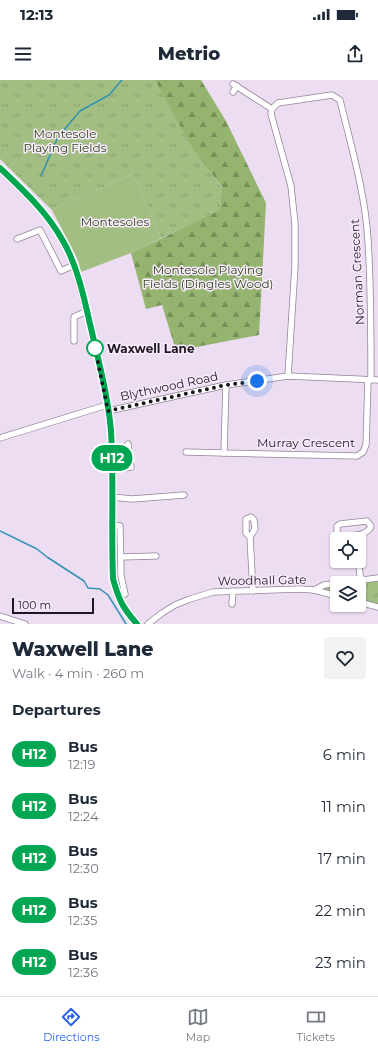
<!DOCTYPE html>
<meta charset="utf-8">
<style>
:root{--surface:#fff;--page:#f2f2f3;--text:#1f2937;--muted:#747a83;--line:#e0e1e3;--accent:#2563eb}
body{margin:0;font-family:Montserrat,sans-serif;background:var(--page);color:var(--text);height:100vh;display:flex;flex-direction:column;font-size:15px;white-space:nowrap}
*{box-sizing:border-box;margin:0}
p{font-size:13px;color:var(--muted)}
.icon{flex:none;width:22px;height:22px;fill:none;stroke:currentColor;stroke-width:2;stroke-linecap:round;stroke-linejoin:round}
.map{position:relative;height:544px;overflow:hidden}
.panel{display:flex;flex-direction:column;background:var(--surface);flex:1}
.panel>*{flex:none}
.badge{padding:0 8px;border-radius:13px;font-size:14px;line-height:26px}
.controls{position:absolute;left:330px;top:452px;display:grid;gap:8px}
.controls a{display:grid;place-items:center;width:36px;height:36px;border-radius:4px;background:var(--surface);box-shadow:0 1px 3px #0004;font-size:20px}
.scale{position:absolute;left:12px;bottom:10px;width:82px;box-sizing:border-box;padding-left:4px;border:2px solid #1d181f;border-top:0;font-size:11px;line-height:14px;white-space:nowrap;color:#1d181f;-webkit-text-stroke:3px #f8ebfd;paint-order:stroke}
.you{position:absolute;width:20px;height:20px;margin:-10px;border:3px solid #fff;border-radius:50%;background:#1a73e8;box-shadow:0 0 0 6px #1a73e833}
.map>.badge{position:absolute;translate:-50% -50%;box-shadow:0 0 0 2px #fff}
h2{padding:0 12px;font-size:15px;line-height:36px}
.round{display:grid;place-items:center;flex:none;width:42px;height:42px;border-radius:4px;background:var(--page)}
.overview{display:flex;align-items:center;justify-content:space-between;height:68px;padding:0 12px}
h1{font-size:19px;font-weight:800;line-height:30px}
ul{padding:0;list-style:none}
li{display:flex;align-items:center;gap:12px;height:52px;padding:0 12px}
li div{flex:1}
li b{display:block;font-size:15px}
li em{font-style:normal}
li .badge{min-width:44px;font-weight:700;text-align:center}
.status{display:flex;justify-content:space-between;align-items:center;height:28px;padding:0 20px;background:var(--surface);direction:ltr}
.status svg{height:11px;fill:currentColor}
header{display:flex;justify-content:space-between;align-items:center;height:52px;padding:0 12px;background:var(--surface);font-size:18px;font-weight:800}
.dock{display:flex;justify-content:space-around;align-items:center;height:56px;border-top:1px solid var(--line);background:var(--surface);font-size:11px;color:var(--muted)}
.dock a{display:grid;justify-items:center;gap:2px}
.dock .active{color:var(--accent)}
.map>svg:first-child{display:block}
.grass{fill:url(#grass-tufts)}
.forest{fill:url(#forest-firs)}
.garden{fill:#a2be82}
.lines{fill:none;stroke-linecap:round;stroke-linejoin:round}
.stream{stroke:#3192b3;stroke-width:1.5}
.minor-casing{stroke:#928498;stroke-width:7}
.major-casing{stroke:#a57592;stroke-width:8}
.minor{stroke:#fff;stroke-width:5.5}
.major{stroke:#f5cae3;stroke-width:7}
.line-casing{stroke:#fff;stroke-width:9}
.line{stroke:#00a651;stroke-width:6}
.walk{stroke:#1d181f;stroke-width:4;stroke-dasharray:0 7.2}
.stop-dot{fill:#fff;stroke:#00a651;stroke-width:2}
.labels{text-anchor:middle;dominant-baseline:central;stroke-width:3;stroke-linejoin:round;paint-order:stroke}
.park-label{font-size:12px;fill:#314614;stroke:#f8ebfd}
.street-label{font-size:12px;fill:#1d181f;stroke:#f8ebfd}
.stop-label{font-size:12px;font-weight:bold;fill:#1d181f;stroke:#f8ebfd;text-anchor:start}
</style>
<div class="status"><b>12:13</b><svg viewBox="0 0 49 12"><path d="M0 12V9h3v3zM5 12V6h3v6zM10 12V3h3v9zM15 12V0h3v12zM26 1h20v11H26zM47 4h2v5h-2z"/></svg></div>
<header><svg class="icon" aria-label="menu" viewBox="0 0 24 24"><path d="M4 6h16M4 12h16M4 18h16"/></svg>Metrio<svg class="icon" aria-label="share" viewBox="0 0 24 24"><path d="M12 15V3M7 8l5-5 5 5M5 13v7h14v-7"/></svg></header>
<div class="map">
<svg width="378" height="544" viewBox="0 0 378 544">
<defs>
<pattern id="grass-tufts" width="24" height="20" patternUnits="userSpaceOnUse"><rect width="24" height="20" fill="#a2be82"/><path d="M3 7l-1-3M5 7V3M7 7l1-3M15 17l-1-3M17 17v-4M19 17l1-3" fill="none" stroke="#8ba370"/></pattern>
<pattern id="forest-firs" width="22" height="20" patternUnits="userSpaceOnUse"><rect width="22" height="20" fill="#94b46f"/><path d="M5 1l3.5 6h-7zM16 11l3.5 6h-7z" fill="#78915b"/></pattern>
</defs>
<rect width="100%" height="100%" fill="#ecddf2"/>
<g class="grass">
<path d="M0,0H155L200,76L222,108L220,131L161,158L133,94L52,130L0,79Z"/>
<path d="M378,498V527L359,522V503H337V516L314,510C334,500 356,501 378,498Z"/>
</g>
<path class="forest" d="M155,0H201L226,41L266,123L259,255L176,271L162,225L146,229L131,173L220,130L222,107L193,69Z"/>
<path class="garden" d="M133,94L161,158L131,173L81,192L78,180L52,130Z"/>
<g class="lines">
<g class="stream">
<path d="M41,96L58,57L80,31L109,15L122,0"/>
<path d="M0,451L37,469L47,477L84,501L88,508L100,509L108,515L126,544"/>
</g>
<defs>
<g id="minor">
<path d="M233,4L272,29"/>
<path d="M233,12L237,6"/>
<path d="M17,159L40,150L61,191L74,185"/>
<path d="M74,261V237L87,231"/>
<path d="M288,296L295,186V144L291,106L271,34L272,29L278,23L332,15L340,20C351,66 365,112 368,160C371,206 371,253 371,300"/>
<path d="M226,305L224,373L357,376L363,372L366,365L368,300"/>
<path d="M108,331L226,305L288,296L378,300"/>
<path d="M0,358L107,325"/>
<path d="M186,372L224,373"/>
<path d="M113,390L131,387L128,364"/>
<path d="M112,417L132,419L184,415"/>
<path d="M367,441L371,446C368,456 348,457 339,455L337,451V446L340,444Z"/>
<path d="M112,445L120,446L121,496L125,514H117"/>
<path d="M250,457L255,449L254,440L251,437L246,439V453L250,457L253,511"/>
<path d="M121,477L156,476"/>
<path d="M358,481L361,501"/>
<path d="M314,510L324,505L378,498"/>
<path d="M359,522L378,527"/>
<path d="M232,524L233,511"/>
<path d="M0,536L25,544"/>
<path d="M148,544L162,533L175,525L190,519L213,512L300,509L314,510L337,516"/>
</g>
<path id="major" d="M0,88C23,111 47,132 63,161C77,185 83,217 90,244C98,279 108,315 111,351C114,400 112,449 113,499C119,520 122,527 137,544"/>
</defs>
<use href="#minor" class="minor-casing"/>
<use href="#major" class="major-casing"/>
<use href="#minor" class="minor"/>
<use href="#major" class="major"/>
</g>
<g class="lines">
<defs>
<path id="line" d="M0,88C23,110 47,132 63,161C77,185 84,217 90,244C98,279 108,315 111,351C114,400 111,449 113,499C119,520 122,527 137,544"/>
</defs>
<use href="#line" class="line-casing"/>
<use href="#line" class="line"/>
<path class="walk" d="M95,268L108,331L226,305L257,301"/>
</g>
<circle class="stop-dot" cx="95" cy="268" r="8"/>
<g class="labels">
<g class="park-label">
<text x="65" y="53">Montesole<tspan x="65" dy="14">Playing Fields</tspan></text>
<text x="115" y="141">Montesoles</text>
<text x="208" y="189">Montesole Playing<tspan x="208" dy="14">Fields (Dingles Wood)</tspan></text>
</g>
<g class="street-label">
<text transform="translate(357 192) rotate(-93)">Norman Crescent</text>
<text transform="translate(169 306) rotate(-12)">Blythwood Road</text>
<text x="306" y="362">Murray Crescent</text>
<text transform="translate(262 500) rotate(-1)">Woodhall Gate</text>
</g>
<g class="stop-label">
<text x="107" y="268">Waxwell Lane</text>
</g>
</g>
</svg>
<div class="controls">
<a><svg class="icon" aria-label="locate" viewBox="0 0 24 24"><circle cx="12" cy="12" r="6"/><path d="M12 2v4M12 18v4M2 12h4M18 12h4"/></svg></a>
<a><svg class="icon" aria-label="layers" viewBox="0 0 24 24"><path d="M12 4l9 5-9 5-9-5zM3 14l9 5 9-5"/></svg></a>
</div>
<div class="scale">100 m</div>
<div class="you" style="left:257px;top:301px"></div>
<b class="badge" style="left:112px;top:378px;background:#00a651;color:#fff">H12</b>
</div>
<section class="panel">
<div class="overview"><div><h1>Waxwell Lane</h1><p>Walk · 4 min · 260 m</p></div><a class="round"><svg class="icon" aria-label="heart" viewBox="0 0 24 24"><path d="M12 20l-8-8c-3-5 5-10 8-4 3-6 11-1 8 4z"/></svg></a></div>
<h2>Departures</h2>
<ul>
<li><span class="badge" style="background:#00a651;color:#fff">H12</span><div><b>Bus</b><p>12:19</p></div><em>6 min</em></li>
<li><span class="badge" style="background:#00a651;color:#fff">H12</span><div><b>Bus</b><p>12:24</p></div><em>11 min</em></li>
<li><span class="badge" style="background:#00a651;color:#fff">H12</span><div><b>Bus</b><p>12:30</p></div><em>17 min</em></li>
<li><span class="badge" style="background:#00a651;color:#fff">H12</span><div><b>Bus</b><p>12:35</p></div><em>22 min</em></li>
<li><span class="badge" style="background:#00a651;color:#fff">H12</span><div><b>Bus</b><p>12:36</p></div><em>23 min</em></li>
</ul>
</section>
<nav class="dock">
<a class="active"><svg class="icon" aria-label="directions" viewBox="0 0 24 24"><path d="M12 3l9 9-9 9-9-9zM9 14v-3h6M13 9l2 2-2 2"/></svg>Directions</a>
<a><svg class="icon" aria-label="map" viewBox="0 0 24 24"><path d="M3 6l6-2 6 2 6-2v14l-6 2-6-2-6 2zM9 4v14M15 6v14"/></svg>Map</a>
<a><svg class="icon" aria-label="tickets" viewBox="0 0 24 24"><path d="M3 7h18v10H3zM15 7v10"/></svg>Tickets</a>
</nav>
